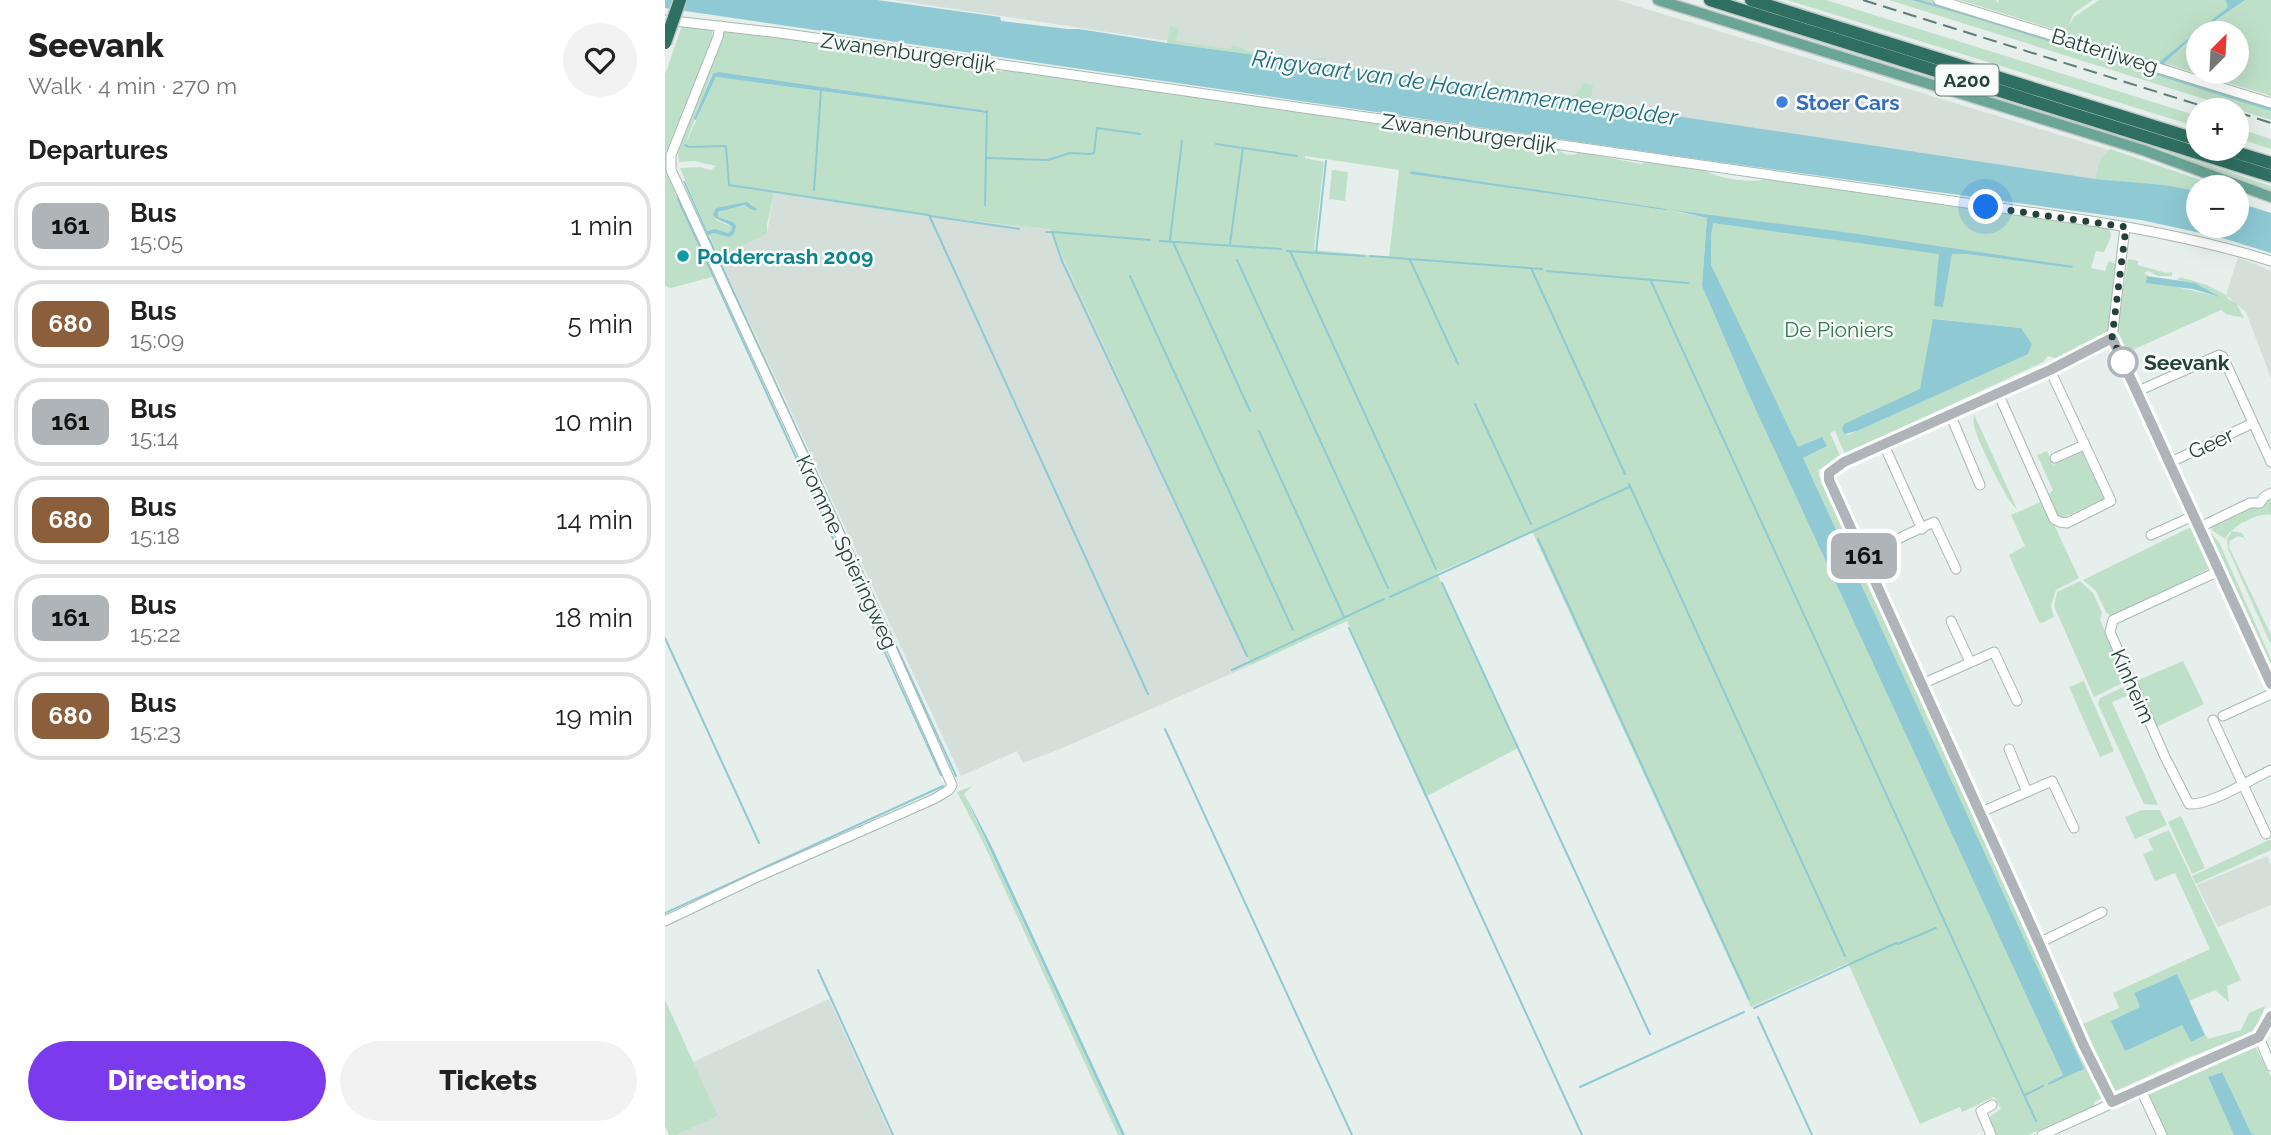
<!DOCTYPE html>
<meta charset="utf-8">
<style>
:root{--surface:#fff;--page:#f2f2f2;--text:#222;--muted:#767676;--line:#e0e0e0;--accent:#7c3aed}
body{margin:0;font-family:Raleway,sans-serif;background:var(--page);color:var(--text);height:100vh;display:flex;flex-direction:column;font-size:26px;white-space:nowrap}
*{box-sizing:border-box;margin:0}
p{font-size:23px;color:var(--muted)}
.icon{flex:none;width:38px;height:38px;fill:none;stroke:currentColor;stroke-width:2;stroke-linecap:round;stroke-linejoin:round}
.map{position:relative;flex:1;overflow:hidden}
.sheet{display:flex;flex-direction:column;background:var(--surface);width:665px}
.sheet>*{flex:none}
.badge{padding:0 14px;border-radius:10px;font-size:24px;line-height:46px}
.needle{width:46px;rotate:24deg}
.fabs{position:absolute;left:1521px;top:21px;display:grid;gap:14px}
.fabs a{display:grid;place-items:center;width:63px;height:63px;border-radius:50%;background:var(--surface);box-shadow:0 7px 28px #0002;font-size:35px}
.you{position:absolute;width:35px;height:35px;margin:-18px;border:5px solid #fff;border-radius:50%;background:#1a73e8;box-shadow:0 0 0 10px #1a73e833}
.map>.badge{position:absolute;translate:-50% -50%;box-shadow:0 0 0 4px #fff}
h2{padding:0 28px;font-size:26px;line-height:63px}
.round{display:grid;place-items:center;flex:none;width:74px;height:74px;border-radius:37px;background:var(--page)}
.head{display:flex;align-items:center;justify-content:space-between;height:119px;padding:0 28px}
h1{font-size:33px;font-weight:800;line-height:52px}
.action{display:flex;gap:14px;margin-top:auto;padding:14px 28px}
.action a{flex:1;height:80px;border-radius:42px;background:var(--accent);color:#fff;font-size:28px;font-weight:800;line-height:80px;text-align:center}
.action a+a{background:var(--page);color:var(--text)}
ul{padding:0;list-style:none}
li{display:flex;align-items:center;gap:21px;height:88px;margin:0 14px 10px;padding:0 14px;border:4px solid var(--line);border-radius:28px}
li div{flex:1}
li b{display:block;font-size:26px}
li em{font-style:normal}
li .badge{min-width:77px;font-weight:700;text-align:center}
main{display:flex;flex:1;min-height:0}
.map>svg:first-child{display:block}
.built{fill:#d4dfda}
.green{fill:#bfe0c8;fill-rule:evenodd}
.water{fill:#8ec9d4}
.lines{fill:none;stroke-linecap:round;stroke-linejoin:round}
.stream{stroke:#8ec9d4;stroke-width:2}
.minor-casing{stroke:#a8b8b2;stroke-width:11}
.major-casing{stroke:#c2cac8;stroke-width:13}
.highway-casing{stroke:#c2cac8;stroke-width:15}
.minor{stroke:#fff;stroke-width:9}
.major{stroke:#6aa596;stroke-width:10}
.highway{stroke:#2f6f62;stroke-width:12}
.rail{stroke:#5f7d75;stroke-width:2;stroke-dasharray:14 7;stroke-linecap:butt}
.highway-bridge-casing{stroke:#c2cac8;stroke-width:15;stroke-linecap:butt}
.highway-bridge{stroke:#2f6f62;stroke-width:12}
.line-casing{stroke:#fff;stroke-width:16}
.line{stroke:#afb4b9;stroke-width:10}
.walk{stroke:#24423a;stroke-width:7;stroke-dasharray:0 12.6}
.shop-dot{fill:#3f7fe0;stroke:#f7fbf9;stroke-width:2.5}
.culture-dot{fill:#0f9aa8;stroke:#f7fbf9;stroke-width:2.5}
.stop-dot{fill:#fff;stroke:#afb4b9;stroke-width:3.5}
.labels{text-anchor:middle;dominant-baseline:central;stroke-width:5;stroke-linejoin:round;paint-order:stroke}
.shield{fill:#f7fbf9;stroke:#637a73;stroke-width:2}
.shield-label{font-size:19px;font-weight:bold;fill:#24423a}
.street-label{font-size:21px;fill:#24423a;stroke:#f7fbf9}
.shop-label{font-size:21px;font-weight:bold;fill:#366cbe;stroke:#f7fbf9;text-anchor:start}
.culture-label{font-size:21px;font-weight:bold;fill:#0d838f;stroke:#f7fbf9;text-anchor:start}
.park-label{font-size:21px;fill:#2d7a4b;stroke:#f7fbf9}
.stop-label{font-size:21px;font-weight:bold;fill:#24423a;stroke:#f7fbf9;text-anchor:start}
.water-label{font-size:23px;font-style:italic;fill:#1c6f80;stroke:#f7fbf9}
</style>
<main>
<section class="sheet">
<div class="head"><div><h1>Seevank</h1><p>Walk · 4 min · 270 m</p></div><a class="round"><svg class="icon" aria-label="heart" viewBox="0 0 24 24"><path d="M12 20l-8-8c-3-5 5-10 8-4 3-6 11-1 8 4z"/></svg></a></div>
<h2>Departures</h2>
<ul>
<li><span class="badge" style="background:#afb4b9;color:#111">161</span><div><b>Bus</b><p>15:05</p></div><em>1 min</em></li>
<li><span class="badge" style="background:#8b5e3c;color:#fff">680</span><div><b>Bus</b><p>15:09</p></div><em>5 min</em></li>
<li><span class="badge" style="background:#afb4b9;color:#111">161</span><div><b>Bus</b><p>15:14</p></div><em>10 min</em></li>
<li><span class="badge" style="background:#8b5e3c;color:#fff">680</span><div><b>Bus</b><p>15:18</p></div><em>14 min</em></li>
<li><span class="badge" style="background:#afb4b9;color:#111">161</span><div><b>Bus</b><p>15:22</p></div><em>18 min</em></li>
<li><span class="badge" style="background:#8b5e3c;color:#fff">680</span><div><b>Bus</b><p>15:23</p></div><em>19 min</em></li>
</ul>
<div class="action"><a>Directions</a><a>Tickets</a></div>
</section>
<div class="map">
<svg width="1606" height="1135" viewBox="0 0 1606 1135">
<rect width="100%" height="100%" fill="#e6efeb"/>
<g class="built">
<path d="M229,0H952L1447,151L1434,180Z"/>
<path d="M109,191L233,213L385,229L586,665L395,749L358,763L352,751L296,776L54,257L102,234Z"/>
<path d="M1573,257L1606,271V378L1581,312L1561,295Z"/>
<path d="M1602,856L1606,865V905L1553,927L1532,885Z"/>
<path d="M164,999L226,1135H12L53,1116L28,1062Z"/>
</g>
<g class="green">
<path d="M1122,0H1161L1533,116V127Z"/>
<path d="M1224,0H1266L1606,105V120Z"/>
<path d="M1295,0H1331L1332,4L1334,0H1428L1408,14L1404,25L1409,17L1434,0H1560L1563,7L1494,62Z"/>
<path d="M1580,0H1606V96L1498,63L1533,35V72H1572V33H1535Z"/>
<path d="M17,25L47,30L48,39L28,91L19,107L18,118L2,160L3,173L8,178L47,277L6,288L0,286V75Z"/>
<path d="M505,26L514,28L511,41L564,49L568,45L575,47L582,51L640,59L661,58V63L830,86L831,81L849,89L906,97L915,90L918,83L928,85L925,104L745,76L502,43Z"/>
<path d="M63,30L330,68L336,72L343,70L726,126L729,131L779,137L787,136L893,149C899,155 907,157 915,152L976,164L982,162L1038,169C1049,178 1087,184 1100,179L1443,227C1449,236 1443,243 1439,252L1431,251L1426,268L1440,271L1444,261L1452,264L1443,333L1394,359L1383,356L1378,362L1180,454L1170,431L1165,433L1177,460L1153,470L1154,476L1440,1097L1429,1102V1106L1363,1135H1332L1324,1117L1336,1109L1329,1097L1297,1112L1295,1107L1255,1124L1183,963L1086,1007L867,531L772,573L853,748L760,797L682,621L586,665L385,229L233,213L109,192L102,225V234L54,257L44,234L49,233L69,234L68,222L53,217L52,213C63,209 74,204 86,207L88,204L51,208V220L67,227L66,231L63,233L50,229L42,231L15,168L34,167L46,170L51,166L29,161L14,162L13,151L56,33ZM54,72L322,111L320,113L51,77L20,145L47,73ZM640,156L734,170L724,257L649,250L659,162L640,158ZM747,171L1001,210L746,174ZM1007,211C1141,227 1275,244 1407,268L1301,254H1287L1278,307L1279,252L1045,220L1041,265L1132,448L1162,446L1138,458L1418,1068L1383,1083L1398,1075L1084,395L1037,286L1042,218ZM1270,319L1356,328L1367,344L1362,354L1183,435L1180,434L1260,390Z"/>
<path d="M1572,128L1606,139V149L1572,138Z"/>
<path d="M1445,149L1556,187H1533V191L1430,179L1435,160Z"/>
<path d="M1502,151L1606,186V191L1504,153Z"/>
<path d="M667,170L683,172L680,201L664,199Z"/>
<path d="M1463,259L1473,261V265L1501,273L1507,272V276H1493L1483,271L1479,273L1483,275L1481,280L1551,296L1530,283L1513,280L1515,277L1542,285L1561,295L1563,299L1571,303L1579,318L1561,314L1556,310L1461,353L1452,332Z"/>
<path d="M1309,414L1352,509C1343,504 1310,436 1309,425C1308,421 1309,418 1309,414Z"/>
<path d="M1382,451L1388,465L1419,451L1441,498L1393,520L1382,497L1388,490L1372,455Z"/>
<path d="M1606,496V515C1593,512 1566,527 1560,539L1548,531L1545,525Z"/>
<path d="M1378,501L1414,578L1391,590L1386,606L1389,617L1377,623L1374,622L1344,555L1360,546L1346,515Z"/>
<path d="M1528,526L1547,567L1448,618L1441,612L1431,591L1418,580Z"/>
<path d="M1567,531L1577,533L1583,543L1579,538L1573,536L1565,541L1564,547L1606,635V645L1563,549L1562,539Z"/>
<path d="M1546,533L1554,542L1606,659V669L1544,534Z"/>
<path d="M1415,581L1428,593L1437,613L1435,620L1461,681L1429,697L1389,606L1392,592Z"/>
<path d="M1518,661L1539,704L1490,728L1469,682Z"/>
<path d="M1419,681L1449,751L1435,757L1404,687Z"/>
<path d="M1465,684L1469,693L1447,702L1493,805L1479,804L1433,704L1435,698Z"/>
<path d="M307,786L299,794L457,1135H453L316,838L292,792Z"/>
<path d="M1477,810H1495L1502,825L1470,839L1460,817Z"/>
<path d="M1516,816L1540,868L1527,874L1503,822Z"/>
<path d="M1504,830L1576,980L1562,986L1564,1002L1550,990L1524,1001L1512,974L1469,993L1475,1007L1447,1021L1460,1050L1517,1025L1526,1042L1540,1035L1543,1039L1576,1030L1584,1013L1600,1006L1594,1021L1585,1034L1522,1058L1449,1092L1418,1024L1454,1008L1448,993L1545,949L1510,873L1490,881L1478,854L1488,850L1483,839Z"/>
<path d="M1606,839V850L1531,884L1527,876Z"/>
<path d="M0,1000L53,1116L12,1135H4L0,1126Z"/>
<path d="M1589,1044L1606,1077V1135H1591L1586,1133L1556,1072L1543,1077L1569,1135H1500L1483,1101L1484,1091Z"/>
</g>
<g class="water">
<path d="M0,0H212L335,17L336,21L402,29H414L502,43L745,76L1430,179L1498,185L1533,191V226H1572V202L1606,213V253L1554,237L1476,220L1004,155L0,8Z"/>
<path d="M1247,0H1256L1606,107V111L1316,20Z"/>
<path d="M1560,0H1580L1533,33L1499,63L1507,67L1506,68L1388,31V29L1494,62L1563,7Z"/>
<path d="M54,72L323,111L321,113L51,77L31,120L29,119L48,73Z"/>
<path d="M746,171L1001,209V210L745,174Z"/>
<path d="M18,181H20L42,231L50,229L63,233L66,231L67,227C61,221 53,222 48,215L51,208L82,202L92,209L90,211L79,205L53,212V217L68,222L71,226L69,234L64,237L49,233L42,235Z"/>
<path d="M1007,210L1186,233L1408,266L1407,268L1301,254H1287L1278,307L1269,306L1274,254L1048,223L1046,235V265L1133,447L1157,437L1162,446L1138,458L1419,1069L1383,1085V1083L1398,1075L1084,395L1037,286L1042,218Z"/>
<path d="M1482,276L1530,283L1555,297L1528,289L1481,283Z"/>
<path d="M1268,319L1356,328L1367,344L1363,354L1192,431L1180,434L1177,429L1179,424L1255,389Z"/>
<path d="M299,793L327,847L460,1135H457Z"/>
<path d="M1512,974L1540,1035L1526,1042L1517,1025L1460,1051L1446,1021L1475,1007L1469,993Z"/>
<path d="M1557,1072L1586,1133L1591,1135H1569L1543,1077Z"/>
</g>
<g class="lines">
<g class="stream">
<path d="M551,144L632,156"/>
<path d="M20,145L24,147L61,146L64,185L264,215L483,694"/>
<path d="M321,158L383,160L405,153L425,154L429,153L432,128L475,134"/>
<path d="M149,190L156,90"/>
<path d="M13,199L276,775"/>
<path d="M320,205L322,111"/>
<path d="M265,216L354,229"/>
<path d="M381,232H387L397,261L582,656"/>
<path d="M388,232L485,240"/>
<path d="M42,234L291,776"/>
<path d="M505,240L517,141"/>
<path d="M495,241L616,249"/>
<path d="M508,242L585,411"/>
<path d="M565,244L578,148"/>
<path d="M622,251L699,256"/>
<path d="M625,251L771,569"/>
<path d="M651,253L661,161"/>
<path d="M705,256L877,269"/>
<path d="M572,260L723,588"/>
<path d="M745,260L793,364"/>
<path d="M866,268L960,474"/>
<path d="M882,271L1023,283"/>
<path d="M465,276L628,630"/>
<path d="M985,279L1371,1121"/>
<path d="M810,404L866,524"/>
<path d="M594,431L679,617"/>
<path d="M964,484L1180,956"/>
<path d="M873,539L1084,999"/>
<path d="M777,583L985,1034"/>
<path d="M725,597L964,487"/>
<path d="M684,628L917,1135"/>
<path d="M0,638L94,843"/>
<path d="M567,670L719,599"/>
<path d="M500,729L687,1135"/>
<path d="M0,913L278,786"/>
<path d="M153,970L228,1135"/>
<path d="M1089,1008L1231,943L1233,944L1271,928"/>
<path d="M1093,1017L1147,1135"/>
<path d="M915,1087L1079,1012"/>
<path d="M1360,1095L1378,1086"/>
</g>
<defs>
<g id="minor">
<path d="M1273,0L1606,103"/>
<path d="M0,20L115,33L1413,219C1479,229 1542,241 1606,261"/>
<path d="M1460,227L1447,338L1606,685"/>
<path d="M1447,338L1385,370L1179,462L1164,473V480L1374,943L1419,1046L1447,1102"/>
<path d="M1471,392L1554,355L1558,357L1606,462"/>
<path d="M1333,393L1389,519L1395,522L1402,523L1446,501L1385,370"/>
<path d="M1285,414L1315,485"/>
<path d="M1219,445L1257,529"/>
<path d="M1390,458L1419,445"/>
<path d="M1504,463L1588,423"/>
<path d="M1533,528L1585,503H1595L1599,497L1606,493"/>
<path d="M1486,535L1528,516"/>
<path d="M1198,555L1269,522L1291,569"/>
<path d="M1554,571L1448,620L1445,632L1500,757L1524,804C1547,805 1584,780 1606,770"/>
<path d="M1286,621L1305,662"/>
<path d="M1257,684L1329,652L1352,701"/>
<path d="M1558,716L1606,694"/>
<path d="M1548,720L1601,834"/>
<path d="M1344,749L1362,792"/>
<path d="M1314,813L1387,781L1409,828"/>
<path d="M0,921L90,878L269,799L284,790L287,785L200,589L6,170V155L53,37L55,26"/>
<path d="M1374,943L1437,912"/>
<path d="M1594,1037L1606,1066"/>
<path d="M1594,1037L1606,1016"/>
<path d="M1476,1090L1497,1135"/>
<path d="M1326,1135L1316,1111L1327,1105"/>
<path d="M1377,1135L1594,1037"/>
</g>
<path id="major" d="M993,0L1478,150L1606,197"/>
<g id="highway">
<path d="M1045,0L1606,176"/>
<path d="M1086,0L1533,140"/>
<path d="M1560,149L1606,163"/>
</g>
</defs>
<use href="#minor" class="minor-casing"/>
<use href="#major" class="major-casing"/>
<use href="#highway" class="highway-casing"/>
<use href="#minor" class="minor"/>
<use href="#major" class="major"/>
<use href="#highway" class="highway"/>
<g class="rail">
<path d="M1198,0L1550,110"/>
<path d="M1572,112L1606,123"/>
</g>
<defs>
<path id="highway-bridge" d="M0,43L15,0"/>
</defs>
<use href="#highway-bridge" class="highway-bridge-casing"/>
<use href="#highway-bridge" class="highway-bridge"/>
</g>
<g class="lines">
<defs>
<path id="line" d="M1606,684L1447,338L1385,370L1179,462L1164,473V480L1374,943L1419,1046L1447,1102L1594,1037L1606,1016"/>
</defs>
<use href="#line" class="line-casing"/>
<use href="#line" class="line"/>
<path class="walk" d="M1321,207L1461,227L1447,338L1458,362"/>
</g>
<circle class="shop-dot" cx="1117" cy="102" r="7"/>
<circle class="culture-dot" cx="18" cy="256" r="7"/>
<circle class="stop-dot" cx="1458" cy="362" r="14"/>
<g class="labels">
<rect class="shield" x="1270.5" y="64.5" width="63" height="31" rx="5"/>
<g class="shield-label">
<text x="1302" y="80">A200</text>
</g>
<g class="street-label">
<text transform="translate(1440 51) rotate(17)">Batterijweg</text>
<text transform="translate(243 52) rotate(8)">Zwanenburgerdijk</text>
<text transform="translate(804 133) rotate(8)">Zwanenburgerdijk</text>
<text transform="translate(1546 443) rotate(-25)">Geer</text>
<text transform="translate(182 552) rotate(65)">Kromme Spieringweg</text>
<text transform="translate(1468 686) rotate(66)">Kinheim</text>
</g>
<g class="shop-label">
<text x="1131" y="102">Stoer Cars</text>
</g>
<g class="culture-label">
<text x="32" y="256">Poldercrash 2009</text>
</g>
<g class="park-label">
<text x="1174" y="329">De Pioniers</text>
</g>
<g class="stop-label">
<text x="1479" y="362">Seevank</text>
</g>
<g class="water-label">
<text transform="translate(800 87) rotate(8)">Ringvaart van de Haarlemmermeerpolder</text>
</g>
</g>
</svg>
<div class="fabs">
<a><svg class="needle" viewBox="-14 -14 28 28"><path d="M0-13l5 13h-10z" fill="#e53935"/><path d="M0 13l5-13h-10z" fill="#767676"/></svg></a>
<a>+</a>
<a>−</a>
</div>
<div class="you" style="left:1321px;top:207px"></div>
<b class="badge" style="left:1199px;top:556px;background:#afb4b9;color:#111">161</b>
</div>
</main>
